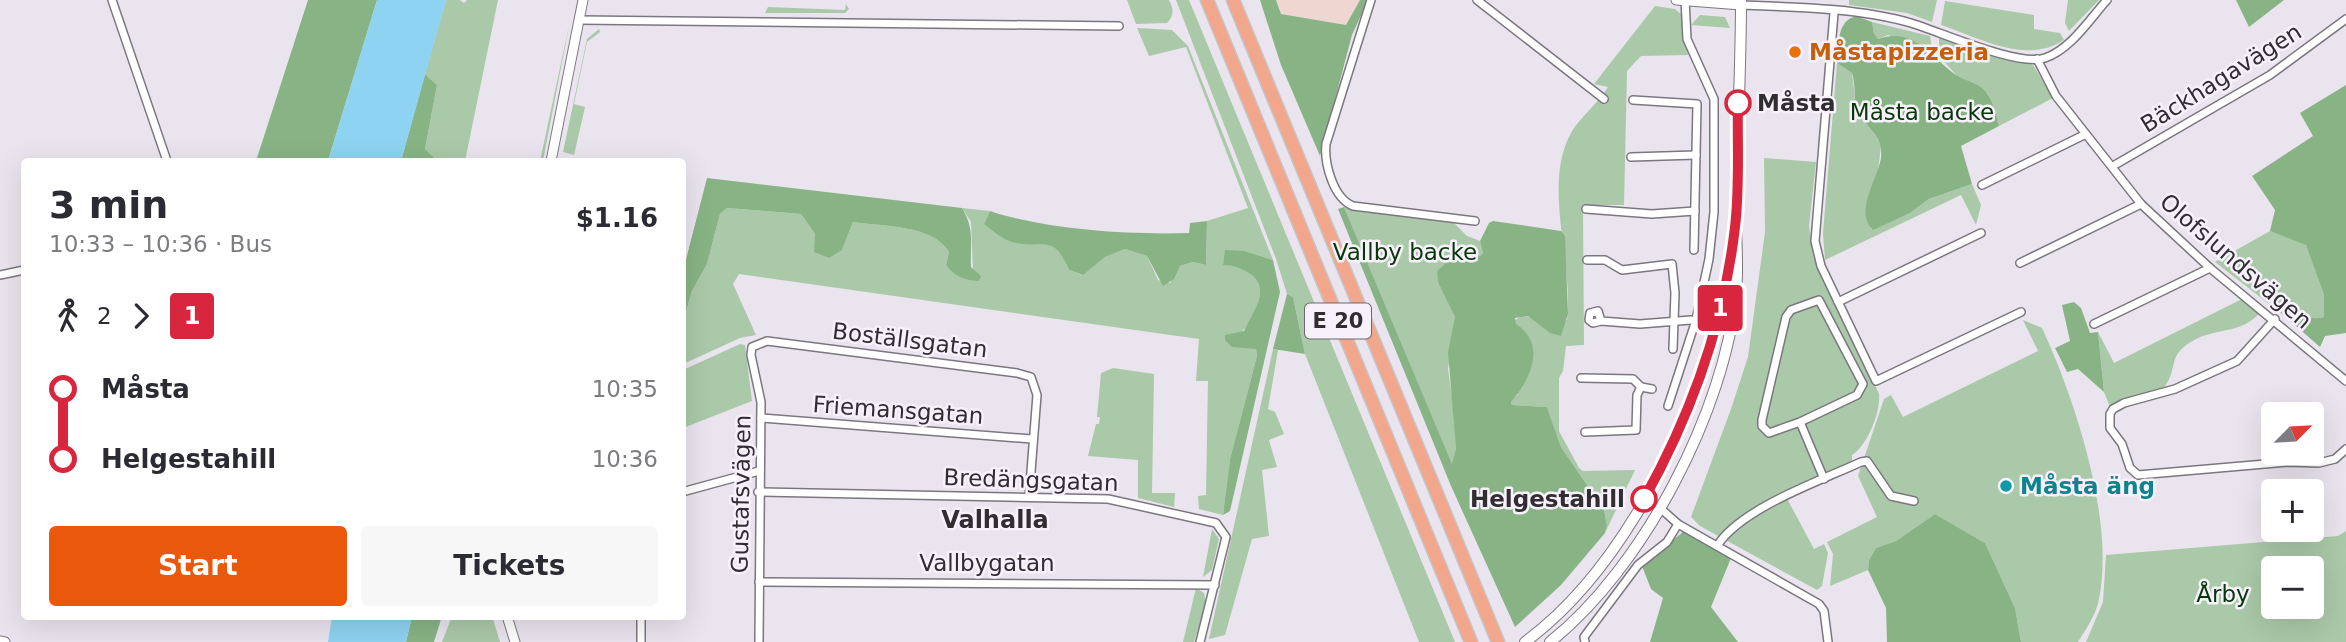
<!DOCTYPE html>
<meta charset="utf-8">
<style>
:root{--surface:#fff;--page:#f7f7f7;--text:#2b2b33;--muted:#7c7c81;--accent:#ea580c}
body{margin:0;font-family:"DejaVu Sans",sans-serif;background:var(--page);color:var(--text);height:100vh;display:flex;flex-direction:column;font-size:26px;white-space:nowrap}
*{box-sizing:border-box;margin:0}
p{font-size:23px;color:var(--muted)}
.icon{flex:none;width:38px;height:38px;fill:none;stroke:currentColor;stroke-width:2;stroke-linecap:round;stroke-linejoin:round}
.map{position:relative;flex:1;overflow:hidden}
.drawer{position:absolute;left:21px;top:158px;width:665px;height:462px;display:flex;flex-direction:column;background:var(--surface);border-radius:7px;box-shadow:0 7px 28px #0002}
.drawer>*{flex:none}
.badge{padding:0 14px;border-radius:5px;font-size:24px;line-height:46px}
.needle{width:46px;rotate:66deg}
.fabs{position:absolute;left:2261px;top:402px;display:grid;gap:14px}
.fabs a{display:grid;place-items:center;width:63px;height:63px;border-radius:7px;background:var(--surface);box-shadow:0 7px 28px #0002;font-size:35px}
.map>.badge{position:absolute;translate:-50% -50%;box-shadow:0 0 0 4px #fff}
.legs{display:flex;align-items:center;gap:10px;height:77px;padding:0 28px;font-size:23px}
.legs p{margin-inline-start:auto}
.summary{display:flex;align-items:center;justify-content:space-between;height:119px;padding:0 28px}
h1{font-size:38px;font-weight:700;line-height:52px}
.primary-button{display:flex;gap:14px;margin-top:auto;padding:14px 28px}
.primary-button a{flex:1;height:80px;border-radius:7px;background:var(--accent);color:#fff;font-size:28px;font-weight:700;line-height:80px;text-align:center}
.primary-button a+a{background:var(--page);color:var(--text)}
ul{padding:0 28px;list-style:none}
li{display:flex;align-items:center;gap:24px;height:70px;font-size:26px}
li i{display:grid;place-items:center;width:10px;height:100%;margin:0 9px;background:currentColor}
li i::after{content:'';width:18px;height:18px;margin:-9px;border:5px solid;border-radius:50%;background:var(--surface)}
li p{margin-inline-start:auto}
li:first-child i{background:linear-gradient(#0000 50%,currentColor 0)}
li:last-child i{background:linear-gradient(currentColor 50%,#0000 0)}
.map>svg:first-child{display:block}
.education{fill:#f0d6d0}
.green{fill:#aac9a8;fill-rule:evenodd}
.forest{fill:#88b485}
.water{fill:#8ed3f1}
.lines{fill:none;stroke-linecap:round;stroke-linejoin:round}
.minor-casing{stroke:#7b767f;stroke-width:10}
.tertiary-casing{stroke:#7b767f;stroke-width:11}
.secondary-casing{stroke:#7b767f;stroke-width:12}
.motorway-casing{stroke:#c5c4c6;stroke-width:15}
.minor{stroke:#fff;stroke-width:7}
.tertiary{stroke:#fff;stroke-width:9}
.secondary{stroke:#fff;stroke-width:10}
.motorway{stroke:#f2a78c;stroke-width:12}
.line-1-casing{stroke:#fff;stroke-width:16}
.line-1{stroke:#d7263d;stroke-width:10}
.food-dot{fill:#e8710a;stroke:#f7f1fc;stroke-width:2.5}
.stop-1-dot{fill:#fff;stroke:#d7263d;stroke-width:3.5}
.culture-dot{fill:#0f9aa8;stroke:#f7f1fc;stroke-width:2.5}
.labels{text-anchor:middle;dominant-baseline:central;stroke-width:5;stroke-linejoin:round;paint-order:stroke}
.shield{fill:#f7f1fc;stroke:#6c686f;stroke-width:2}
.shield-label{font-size:21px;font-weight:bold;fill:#312e32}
.food-label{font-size:23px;font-weight:bold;fill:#c56008;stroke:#f7f1fc;text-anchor:start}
.street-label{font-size:23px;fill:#312e32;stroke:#f7f1fc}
.stop-label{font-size:23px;font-weight:bold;fill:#312e32;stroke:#f7f1fc;text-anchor:start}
.park-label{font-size:23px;fill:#08380a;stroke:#f7f1fc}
.culture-label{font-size:23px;font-weight:bold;fill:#0d838f;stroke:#f7f1fc;text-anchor:start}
.neighbourhood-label{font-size:24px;font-weight:bold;fill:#312e32;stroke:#f7f1fc}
</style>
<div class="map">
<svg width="2346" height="642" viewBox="0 0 2346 642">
<rect width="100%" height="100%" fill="#eae4ee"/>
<path class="education" d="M1276,0H1360L1346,25L1281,14Z"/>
<g class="green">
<path d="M446,0H460L464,3L467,0H498L465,161H438L425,149L437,85L425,74Z"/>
<path d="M1127,0H1169C1174,10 1174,15 1167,23L1136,24Z"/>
<path d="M1176,0H1189L1455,642H1419L1305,354L1293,297L1287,294L1276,259Z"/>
<path d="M1849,0H1937L1932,22L1907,13L1849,5Z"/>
<path d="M2068,0H2099L2069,31L2065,23Z"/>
<path d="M1945,1L2034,15V29L2060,33L2064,40C2026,65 1980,38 1941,25Z"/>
<path d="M846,4L849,9L845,13H765L768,7L845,10Z"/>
<path d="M1655,6L1675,9L1682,15L1688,55L1641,56L1627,71L1624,205H1591L1583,211L1584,345L1566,346L1563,371L1559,378V431L1579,468L1583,471L1635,470L1605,533L1607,525L1604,510L1561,447L1547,407L1512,405L1511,401L1518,394L1514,321L1521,316L1567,320C1574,263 1542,185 1571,133C1578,120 1598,103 1608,87L1594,84Z"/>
<path d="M1700,15L1725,17L1730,28L1691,25Z"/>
<path d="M570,21L543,161H540Z"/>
<path d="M1872,22L1930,36L1933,56L1926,49L1888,35L1878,39L1874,35Z"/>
<path d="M1137,28L1172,30L1188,46L1273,260L1245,251H1226L1223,264C1234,266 1251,270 1258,280C1267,290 1250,328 1239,334L1256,349L1257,356L1230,459L1223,515L1199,509L1198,496L1206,495L1208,381H1196L1199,339L739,274L733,284L756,335L740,338L683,364L684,320L692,291L707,264L720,214L727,208L801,214L815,234L842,250L853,222C883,227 932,224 949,252L946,265L973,271L971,222L962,208L990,211L984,224L1031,244L1047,242L1061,251L1069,270L1082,275L1105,257L1125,249L1147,256L1158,280L1170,283L1180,266L1193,262L1206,265L1207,221L1248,208L1186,47L1149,56Z"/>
<path d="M599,29L600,32L587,42L574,104L585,107L574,155L563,152L587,39Z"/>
<path d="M1939,36L2033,65L2053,98L1999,126L1988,94L1957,76L1939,56Z"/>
<path d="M1837,63L1852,73L1855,98L1881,146L1871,229L1910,213L1929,199L1972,184L1981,205L1976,225L1961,195L1825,260L1823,233Z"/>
<path d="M1764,158L1816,162L1809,226L1812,248L1879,394C1881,412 1867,446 1852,455V461L1784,493L1814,549L1824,544L1828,553L1822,586L1817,590L1700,526L1691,517L1731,409L1748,357L1765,232Z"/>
<path d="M1344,207L1452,221L1467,236L1480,241L1483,253L1480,256L1446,263L1448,301L1455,317L1448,369L1455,417L1456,448L1452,465Z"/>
<path d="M2270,231L2306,244L2324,295V317C2310,321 2301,313 2287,318L2215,262Z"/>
<path d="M2244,298L2262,310C2242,336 2216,326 2191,342C2167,356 2178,369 2165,386C2156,400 2127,406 2112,412L2104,392L2098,332L2114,363Z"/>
<path d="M2023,320L2042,328C2075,399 2115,520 2099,599C2096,615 2086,629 2078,642H2021L2015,608L1985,543L1935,514L1896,541L1876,548L1869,560L1868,570L1830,586L1833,554L1827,542L1877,517L1858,476L1884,399L1891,395L1903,417L2038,351Z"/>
<path d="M740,344L745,345L752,401L683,428V370Z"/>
<path d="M1273,349L1278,350L1268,409L1275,412L1284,434L1269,440L1277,467L1262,470L1269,536L1252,539L1225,635L1209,639Z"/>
<path d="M1113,368L1154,374L1152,493H1175L1174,507L1138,498V460L1088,456L1096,424H1099L1100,417H1097L1101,373Z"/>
<path d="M1212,529L1219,539L1212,570L1203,577Z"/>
<path d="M2346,531V642H2086L2103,602L2106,555L2338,536ZM2273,569H2312V607H2273Z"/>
<path d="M1196,588L1204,593L1206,603L1194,642H1183Z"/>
<path d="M452,616H492L500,642H442Z"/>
</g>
<g class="forest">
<path d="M308,0H377L328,161H256Z"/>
<path d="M1260,0H1276L1281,14L1346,25L1360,0H1368L1352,35L1320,156L1281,65Z"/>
<path d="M2236,0H2284L2249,27Z"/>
<path d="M1856,16L1872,22L1874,34L1878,39C1914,26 1932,58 1956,75C1967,82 1981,83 1988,95C1994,104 1996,116 1999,126L1961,146L1972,184L1929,199L1910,213L1873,230C1854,211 1877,181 1881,158C1884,136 1866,128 1858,110C1853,99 1856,85 1852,73L1837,63C1839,46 1836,21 1856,16Z"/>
<path d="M425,74L437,85L425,149L438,161H401Z"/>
<path d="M2346,85V333L2325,336L2320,347L2287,318C2301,313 2310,321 2324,317V295L2306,245L2270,231L2275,210L2252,176L2313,136L2300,113Z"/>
<path d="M707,178L962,208C975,229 970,244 971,267L981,276L979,281C966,281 954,276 946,265L949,252C932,224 883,227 853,222L842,250L829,258L814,252L815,234L801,214L727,208L720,214L707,264L692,291L684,319L683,361V271Z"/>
<path d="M1344,207L1452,464L1456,448L1448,352L1455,317L1438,282L1437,271L1446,263L1480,256L1483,253L1480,241L1489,223L1493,221L1561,231L1565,236L1568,314L1561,336L1550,333L1528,316L1515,318L1516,324C1547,344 1531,379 1511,402L1512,405L1547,407L1561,447L1604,510L1607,525L1605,533L1561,585L1515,627L1451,486L1338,209Z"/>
<path d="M990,211C1047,230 1128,235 1189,233L1190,223L1207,221L1206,265L1193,262L1180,266L1174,279L1163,286L1147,256L1125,249L1105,257L1083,275L1069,270C1053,232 1044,250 1012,242C1002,239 992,230 984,224Z"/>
<path d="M1225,250L1245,251L1273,260L1280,292L1230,511L1223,515L1230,459L1257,356L1256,349L1232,347L1225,340V335L1244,331C1252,313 1273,288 1249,273C1241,268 1232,265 1223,265Z"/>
<path d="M1287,294L1293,297L1305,354L1273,349Z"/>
<path d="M2074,302L2081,308L2090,333L2098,332L2104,392L2078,369L2067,372L2055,348L2070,341L2062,305Z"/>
<path d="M1935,514L1985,543L2015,608L2021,642H1887L1886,608L1868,570L1869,560L1876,548L1896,541Z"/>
<path d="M1684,531L1731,558L1711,607L1738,642H1650L1663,598L1651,589L1642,566Z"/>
<path d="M412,616H442L434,642H406Z"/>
</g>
<g class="water">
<path d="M377,0H446L401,161H328Z"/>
<path d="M332,616H412L406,642H328Z"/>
</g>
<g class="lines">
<defs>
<g id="minor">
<path d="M112,0L167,161"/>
<path d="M1371,0L1326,144C1324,163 1333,198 1353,206L1475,221"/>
<path d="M1477,0L1604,99"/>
<path d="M1741,5C1795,7 1859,8 1911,23C1941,32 2018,67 2045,58C2071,49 2089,20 2107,0"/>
<path d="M1834,13L1815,241L1821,266L1876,381L2021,312"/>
<path d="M579,20L1119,26"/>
<path d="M2037,59L2056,96L2141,204L2210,268L2346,381"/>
<path d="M1633,100L1697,104L1694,250"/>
<path d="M1631,157L1696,155"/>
<path d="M2113,166L2270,75L2346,19"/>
<path d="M1982,185L2084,135"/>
<path d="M1586,209L1652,214L1695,211"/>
<path d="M1587,260H1605L1622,270L1672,264L1675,293L1673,349"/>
<path d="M2020,263L2141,204"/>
<path d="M0,275L24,270"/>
<path d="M1838,302L1981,233"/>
<path d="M2275,319L2237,361L2175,389L2124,403L2113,409L2110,414V428L2122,444L2130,468L2138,475L2289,462L2319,463L2335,459L2346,449"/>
<path d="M1601,321L1598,311L1590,313L1589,320L1593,323L1601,321L1640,324L1691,320"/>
<path d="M2094,324L2210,268"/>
<path d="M1581,378L1633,379L1641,387"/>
<path d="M1641,387L1652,389"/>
<path d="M1668,406L1696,320L1709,259L1714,212V99L1687,39L1685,0"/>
<path d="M761,418L1032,439"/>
<path d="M1800,422L1769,433L1762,426V420L1786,317L1791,310L1819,300L1863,384L1857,395L1800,422L1824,479"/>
<path d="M1585,432L1636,430L1637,395L1641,387"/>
<path d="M682,492L759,471"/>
<path d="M758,492L1108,499L1216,523L1226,537L1200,642"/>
<path d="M1660,508L1678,524L1819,604L1824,611L1828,642"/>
<path d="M1717,546C1741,508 1820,481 1861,462L1867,461L1891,496L1914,501"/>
<path d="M759,582L1215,585"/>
<path d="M641,616V642"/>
<path d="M759,642L761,402L751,355L752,347L767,341L1017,373L1031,377L1037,395L1029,497"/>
<path d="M1585,642L1584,637L1638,565L1667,542L1678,524"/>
</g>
<g id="tertiary">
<path d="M1676,0L1741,5"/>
<path d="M551,161L583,0"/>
<path d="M507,616L515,642"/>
<path d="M0,641L5,642"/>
</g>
<g id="secondary">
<path d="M1525,642C1611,579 1676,458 1707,358C1720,318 1725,278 1733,238"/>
<path d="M1550,642C1643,568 1725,411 1736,293C1739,264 1735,236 1736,208C1737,138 1741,69 1741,0"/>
</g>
<g id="motorway">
<path d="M1207,0L1471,642"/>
<path d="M1233,0L1498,642"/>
</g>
</defs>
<use href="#minor" class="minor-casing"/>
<use href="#tertiary" class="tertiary-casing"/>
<use href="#secondary" class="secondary-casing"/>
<use href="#motorway" class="motorway-casing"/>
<use href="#minor" class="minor"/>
<use href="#tertiary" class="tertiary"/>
<use href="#secondary" class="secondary"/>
<use href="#motorway" class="motorway"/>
</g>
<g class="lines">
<defs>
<path id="line-1" d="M1644,499C1691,415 1724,323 1735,227C1740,186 1737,144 1738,103"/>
</defs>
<use href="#line-1" class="line-1-casing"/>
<use href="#line-1" class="line-1"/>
</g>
<circle class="food-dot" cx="1795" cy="52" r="7"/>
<g class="stop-1-dot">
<circle cx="1738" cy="103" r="12"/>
<circle cx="1644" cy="499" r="12"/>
</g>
<circle class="culture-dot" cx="2006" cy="486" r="7"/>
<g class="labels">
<rect class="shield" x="1305" y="303.5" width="66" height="35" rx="5"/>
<g class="shield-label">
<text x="1338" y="321">E 20</text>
</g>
<g class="food-label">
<text x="1809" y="52">Måstapizzeria</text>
</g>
<g class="street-label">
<text transform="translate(2221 78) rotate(-32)">Bäckhagavägen</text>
<text transform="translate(2236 261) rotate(41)">Olofslundsvägen</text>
<text transform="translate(910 340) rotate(7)">Boställsgatan</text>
<text transform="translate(898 410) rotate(4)">Friemansgatan</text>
<text transform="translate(1031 480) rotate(2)">Bredängsgatan</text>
<text transform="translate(741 494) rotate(-89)">Gustafsvägen</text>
<text x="987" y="563">Vallbygatan</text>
</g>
<g class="stop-label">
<text x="1757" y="103">Måsta</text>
<text x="1625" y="499" text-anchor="end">Helgestahill</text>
</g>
<g class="park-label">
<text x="1922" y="112">Måsta backe</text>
<text x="1405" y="252">Vallby backe</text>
<text x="2223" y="594">Årby</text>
</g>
<g class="culture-label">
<text x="2020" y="486">Måsta äng</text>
</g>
<g class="neighbourhood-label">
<text x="995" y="520">Valhalla</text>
</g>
</g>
</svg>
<div class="fabs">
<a><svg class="needle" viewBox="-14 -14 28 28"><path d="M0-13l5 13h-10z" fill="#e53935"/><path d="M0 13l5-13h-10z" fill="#7c7c81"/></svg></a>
<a>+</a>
<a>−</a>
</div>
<b class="badge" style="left:1720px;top:308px;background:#d7263d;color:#fff">1</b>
<section class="drawer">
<div class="summary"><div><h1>3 min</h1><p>10:33 – 10:36 · Bus</p></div><b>$1.16</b></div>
<div class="legs"><svg class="icon" aria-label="walk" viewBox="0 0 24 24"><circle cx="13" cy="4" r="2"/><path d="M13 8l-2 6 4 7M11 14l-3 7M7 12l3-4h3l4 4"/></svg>2<svg class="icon" aria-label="forward" viewBox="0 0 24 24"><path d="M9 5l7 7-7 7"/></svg><b class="badge" style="background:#d7263d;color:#fff">1</b></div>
<ul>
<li><i style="color:#d7263d"></i><b>Måsta</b><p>10:35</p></li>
<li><i style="color:#d7263d"></i><b>Helgestahill</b><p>10:36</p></li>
</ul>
<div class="primary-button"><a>Start</a><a>Tickets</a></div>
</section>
</div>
